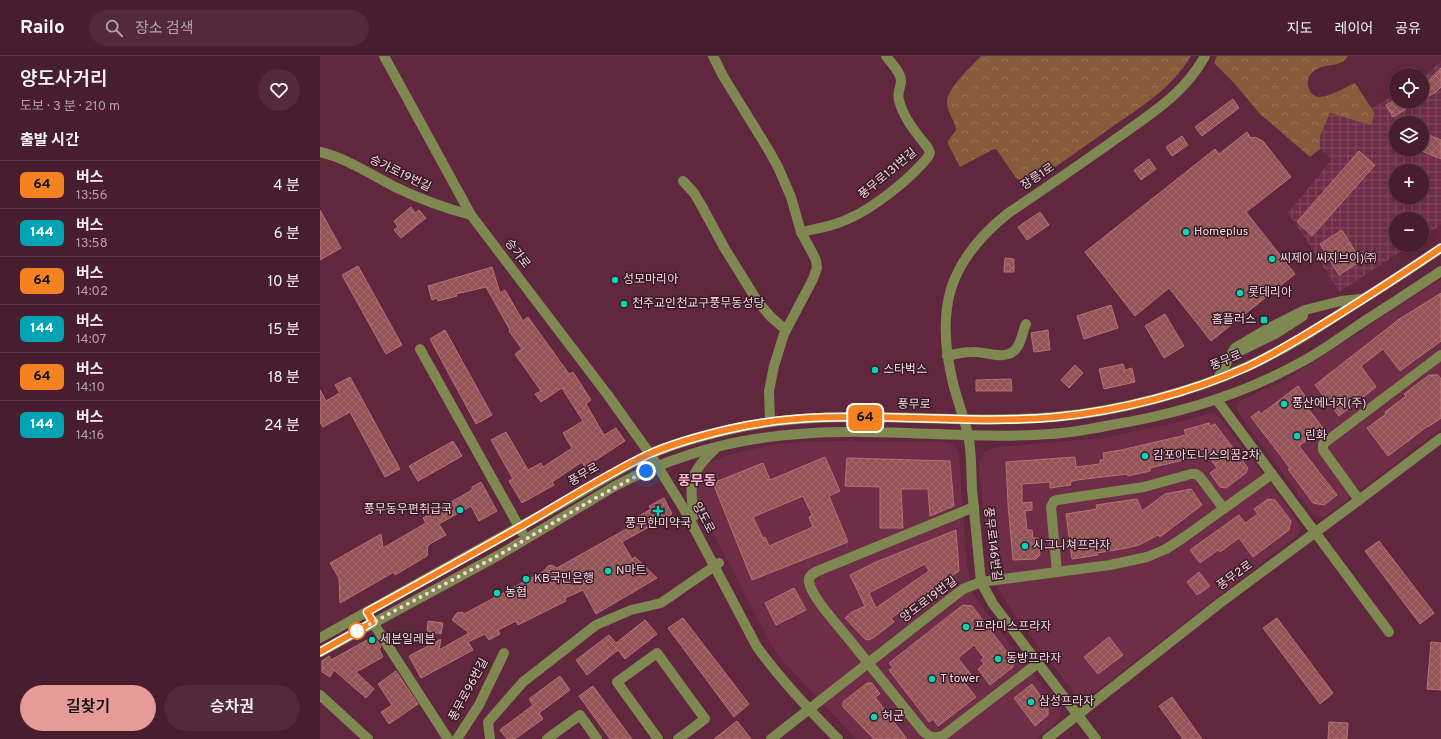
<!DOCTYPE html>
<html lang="ko">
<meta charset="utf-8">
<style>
:root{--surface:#481d2e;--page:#522a3a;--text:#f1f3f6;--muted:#b1a2aa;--line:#603b4a;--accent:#e69b98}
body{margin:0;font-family:Overpass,"Noto Sans KR",sans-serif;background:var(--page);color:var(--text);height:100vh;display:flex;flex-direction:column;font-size:15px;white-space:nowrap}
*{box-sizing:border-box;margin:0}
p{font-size:13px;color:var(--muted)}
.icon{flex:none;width:22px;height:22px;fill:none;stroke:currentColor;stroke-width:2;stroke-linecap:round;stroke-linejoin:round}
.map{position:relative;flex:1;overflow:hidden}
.panel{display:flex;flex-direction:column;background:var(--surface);width:320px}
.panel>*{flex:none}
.badge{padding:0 8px;border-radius:6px;font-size:14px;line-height:26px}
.buttons{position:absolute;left:1069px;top:12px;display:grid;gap:8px}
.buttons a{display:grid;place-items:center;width:40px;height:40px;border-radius:50%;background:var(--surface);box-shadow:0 2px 6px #0003,0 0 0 1px var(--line);font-size:20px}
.you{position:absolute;width:20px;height:20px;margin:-10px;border:3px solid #fff;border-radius:50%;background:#1a73e8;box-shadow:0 0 0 6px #1a73e833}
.map>.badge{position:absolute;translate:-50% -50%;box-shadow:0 0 0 2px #fff}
h2{padding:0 20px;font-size:15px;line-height:36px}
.round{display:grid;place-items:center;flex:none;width:42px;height:42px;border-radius:21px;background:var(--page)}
.summary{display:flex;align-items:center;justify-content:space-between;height:68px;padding:0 20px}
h1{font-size:19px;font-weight:600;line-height:30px}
.primary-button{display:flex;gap:8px;margin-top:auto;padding:8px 20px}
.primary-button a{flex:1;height:46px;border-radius:24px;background:var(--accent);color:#111;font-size:16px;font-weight:600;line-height:46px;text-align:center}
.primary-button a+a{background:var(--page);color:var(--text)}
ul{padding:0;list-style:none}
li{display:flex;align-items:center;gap:12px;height:48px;padding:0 20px;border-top:1px solid var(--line)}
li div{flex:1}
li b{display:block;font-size:15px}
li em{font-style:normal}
li .badge{min-width:44px;font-weight:700;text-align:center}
header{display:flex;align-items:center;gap:24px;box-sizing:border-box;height:56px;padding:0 20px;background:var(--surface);border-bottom:1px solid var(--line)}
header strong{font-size:19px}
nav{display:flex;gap:22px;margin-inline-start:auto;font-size:14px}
.search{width:280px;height:36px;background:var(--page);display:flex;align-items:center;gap:10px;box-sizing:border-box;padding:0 14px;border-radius:22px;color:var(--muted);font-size:15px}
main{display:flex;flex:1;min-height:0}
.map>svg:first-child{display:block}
.built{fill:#6e2e48}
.industrial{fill:url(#industrial-grid);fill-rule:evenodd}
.forest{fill:url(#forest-crowns)}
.building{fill:url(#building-cross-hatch);stroke:#b67275;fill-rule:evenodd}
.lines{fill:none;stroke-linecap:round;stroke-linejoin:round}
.minor{stroke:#7e8850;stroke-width:10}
.line-casing{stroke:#fff;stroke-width:9}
.line{stroke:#f58220;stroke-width:6}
.walk{stroke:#f8d4df;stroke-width:4;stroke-dasharray:0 7.2}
.poi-dot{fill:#04d5b6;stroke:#351b25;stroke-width:1.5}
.stop-dot{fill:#fff;stroke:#f58220;stroke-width:2}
.labels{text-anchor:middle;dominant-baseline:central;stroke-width:3;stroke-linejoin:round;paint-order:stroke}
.street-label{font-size:12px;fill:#f8d4df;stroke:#351b25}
.poi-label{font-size:12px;fill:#f8d4df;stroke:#351b25;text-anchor:start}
.quarter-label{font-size:14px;font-weight:bold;fill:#ffb8d0;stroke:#351b25}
</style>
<header>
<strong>Railo</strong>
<div class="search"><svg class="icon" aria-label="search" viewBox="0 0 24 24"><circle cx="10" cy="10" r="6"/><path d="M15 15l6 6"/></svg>장소 검색</div>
<nav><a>지도</a><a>레이어</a><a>공유</a></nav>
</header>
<main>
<section class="panel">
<div class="summary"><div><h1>양도사거리</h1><p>도보 · 3 분 · 210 m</p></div><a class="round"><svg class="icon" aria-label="heart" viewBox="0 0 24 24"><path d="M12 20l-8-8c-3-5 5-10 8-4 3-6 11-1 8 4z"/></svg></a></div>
<h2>출발 시간</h2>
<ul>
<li><span class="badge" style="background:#f58220;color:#111">64</span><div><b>버스</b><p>13:56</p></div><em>4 분</em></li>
<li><span class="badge" style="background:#00a3b4;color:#fff">144</span><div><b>버스</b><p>13:58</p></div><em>6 분</em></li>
<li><span class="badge" style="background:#f58220;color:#111">64</span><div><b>버스</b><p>14:02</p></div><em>10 분</em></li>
<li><span class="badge" style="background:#00a3b4;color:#fff">144</span><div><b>버스</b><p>14:07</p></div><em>15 분</em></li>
<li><span class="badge" style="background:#f58220;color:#111">64</span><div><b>버스</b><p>14:10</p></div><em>18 분</em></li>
<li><span class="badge" style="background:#00a3b4;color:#fff">144</span><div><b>버스</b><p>14:16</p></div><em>24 분</em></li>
</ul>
<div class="primary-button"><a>길찾기</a><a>승차권</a></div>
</section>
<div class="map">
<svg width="1121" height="683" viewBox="0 0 1121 683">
<defs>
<pattern id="industrial-grid" width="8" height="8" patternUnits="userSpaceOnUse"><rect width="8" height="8" fill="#6e2e48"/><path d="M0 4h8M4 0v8" fill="none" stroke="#834b62"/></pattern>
<pattern id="forest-crowns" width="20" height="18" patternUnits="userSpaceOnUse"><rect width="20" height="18" fill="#885c3b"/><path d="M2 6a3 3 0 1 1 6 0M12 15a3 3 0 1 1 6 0" fill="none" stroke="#9a7257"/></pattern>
<pattern id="building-cross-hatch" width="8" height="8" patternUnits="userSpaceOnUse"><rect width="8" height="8" fill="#945357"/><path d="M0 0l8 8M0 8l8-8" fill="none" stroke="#a46b6f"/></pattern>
</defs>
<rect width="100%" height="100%" fill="#60273e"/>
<g class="built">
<path d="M1121,223V373L1007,459L1002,461H998L994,459L924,365L917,354V349L923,343L963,325L1006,298Z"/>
<path d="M891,357L895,358L899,361L910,375L968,451L979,469L980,474L978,479L775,636L767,640L762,642L758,641L754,637L692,555L676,529L670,508L668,492L659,414V406L662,400L665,396L670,393L678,391L782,382L851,368Z"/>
<path d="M516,385L627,386L633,388L637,393L639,400L647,511L652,535L659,546L694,594L734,644L741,656L740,661L738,665L716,683H536L460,602L453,592L378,448L375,437L379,416L389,407L411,398L450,389L481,386Z"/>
</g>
<path class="industrial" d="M1121,5V169L1102,181V163H1076V189H1091L1019,236L988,186L968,157L1012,103L1000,93V81L1010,57L1051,68L1054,56L1052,52L1076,38V45H1102V23ZM1076,67H1102V93H1076ZM1076,115H1102V141H1076Z"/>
<g class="forest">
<path d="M661,0H871C852,32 821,51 792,71C765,90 739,109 711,127L707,128L696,122L677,94L674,93L670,95L640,111L628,88V85L636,74C635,64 627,57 627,47C626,33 652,10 661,0Z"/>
<path d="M897,0H1028C1020,13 1003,6 993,16C989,19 987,24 988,30C994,54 1023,31 1035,27L1054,56V60L1051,69L1010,57L1000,80V93L990,101L940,58L914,27L894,7Z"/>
</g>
<g class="building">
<path d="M1121,12V31L1116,36L1102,44V28L1108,25Z"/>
<path d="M913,43L919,52L882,80L875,71Z"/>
<path d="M1073,45H1100L1073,61L1066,49Z"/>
<path d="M927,76L931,82L935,81L943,85L971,121L926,156L975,218L891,285L849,232L815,260L765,196L895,93L899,98Z"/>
<path d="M1102,76L1121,84V103L1102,95Z"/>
<path d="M862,80L868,89L852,100L846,91Z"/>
<path d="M1039,95L1055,109L992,180L977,166Z"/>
<path d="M829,103L836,113L821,124L814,114Z"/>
<path d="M91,151L95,157L99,154L106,162L81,182L74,174L78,171L74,165Z"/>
<path d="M0,154L21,192L0,204Z"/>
<path d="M720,156L729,169L707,184L698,171Z"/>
<path d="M1022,174L1041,205L1019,219L1000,188Z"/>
<path d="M685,202L694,203V216H684Z"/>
<path d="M38,210L82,289L66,298L22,219Z"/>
<path d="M172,211L180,237L185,234L203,265L208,261L249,318L253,316L271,344L266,348L284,379L296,372L305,385L265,411L262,406L232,426L234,429L202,447L189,425L193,423L171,384L186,376L208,414L221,407L223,411L252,392L243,377L263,365L242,332L221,346L215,338L221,335L195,298L202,293L189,275L190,274L166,231L136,238L137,240L118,245L117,242L112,244L108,230Z"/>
<path d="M1121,237V285L1080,315L1063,293L1041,310L1056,331L1019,360L995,329L1078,264Z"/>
<path d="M791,249L798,272L764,283L757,260Z"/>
<path d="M845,258L864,290L844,302L825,270Z"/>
<path d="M125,274L172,359L156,368L110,283Z"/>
<path d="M728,274L730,294L714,296L711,277Z"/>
<path d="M803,308L805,314L812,312L815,326L784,333L779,313Z"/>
<path d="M755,309L763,317L749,332L741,324Z"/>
<path d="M1109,319H1118L1121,323V362L1108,371V370L1068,400L1047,372L1066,358L1065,356L1086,340L1084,338Z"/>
<path d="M30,321L80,413L65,421L30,356L3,371L0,366V334L6,345L20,337L15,329Z"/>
<path d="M691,323L692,335H656V324Z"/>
<path d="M978,330L985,340L981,343L1003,372L979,390L1017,439L1004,449L993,447L968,413L970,412L931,361L939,355L941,358Z"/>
<path d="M889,367L890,370L895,368L928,412L926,417L906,432L900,431L890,417L897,412L883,393L866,398L868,403L830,412V415L808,420L807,418L757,424L750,426L751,429L730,432V426L702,428V447L712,446V454L705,455L707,474H712L713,482H718L720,499L716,503L693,504L688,448L686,406L755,401L756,411L780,408V404H784L783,397L801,394L866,379L864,374Z"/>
<path d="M133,385L142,400L98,425L89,410Z"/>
<path d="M505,401L520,435L509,440L528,486L432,524L393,427L443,407L450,424ZM483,440L492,459L489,461L493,471L449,490L445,481L443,482L433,461Z"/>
<path d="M527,402L630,405L634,450L610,460L608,433H581L583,472H560V431L525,430Z"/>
<path d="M161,426L177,455L159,465L151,450L119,468L126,479L108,489L107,500L75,519L74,516L20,547L19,522L10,507L61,478L63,492L106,467L103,462L152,434V431Z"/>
<path d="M871,433L882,449L840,481L838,479L819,489L807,492L777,497L778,499L752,503L746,458L777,453L776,449L817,443L822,455L845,438Z"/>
<path d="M344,442L352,458L302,486L312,503L315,501L337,522L276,558L263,534L245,542L246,545L198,569L196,565L178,574L180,578L169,584L165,578L148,586L153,594L101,622L89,600L121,583L119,594L149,577L132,564L137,557L142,556L144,558L224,515L228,510L231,509L237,512L308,472L305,468L331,453L329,450Z"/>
<path d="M948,443L955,444L971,465L969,474L933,501L919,482L900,496L898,494L880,507L870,494L919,459L925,467L938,458L934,453Z"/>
<path d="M636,474L639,515L571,562L574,566L553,582L549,584L545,583L525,562L532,556L545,550L530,519L556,506ZM605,508L609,515L556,552L549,537Z"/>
<path d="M1059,485L1114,557L1100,568L1045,495Z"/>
<path d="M879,516L890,530L877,539L867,526Z"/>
<path d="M474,532L486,554L456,569L445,547Z"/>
<path d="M643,549L652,550L693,604V611L670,629L658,613L664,608L661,604L664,602L654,589L638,602L652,620L644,626L656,641L618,670L613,663L609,666L569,614L573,612L569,607Z"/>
<path d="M363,562L429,648L414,661L348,572Z"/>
<path d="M957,562L1013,637L1000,648L943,572Z"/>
<path d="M325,564L337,578L305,603L298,594L267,619L256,604L289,579L296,587Z"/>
<path d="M108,565L123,567L121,578L107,575Z"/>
<path d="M54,580L61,591L59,593L63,601L36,616L54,633L46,642L14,614L10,621L2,616V605L9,600L11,604Z"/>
<path d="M789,581L803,599L778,618L764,601Z"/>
<path d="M1111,586L1121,587V634L1107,633Z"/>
<path d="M76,615L98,648L69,668L61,656L72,649L58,628Z"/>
<path d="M240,620L250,634L219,657L223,663L195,683H187L180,674L213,649L209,643Z"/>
<path d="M547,627H552L560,638L555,641L587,683H554L523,651V646Z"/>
<path d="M712,628L728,650V659L715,670L694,642Z"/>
<path d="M273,630L312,683H290L259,640Z"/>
<path d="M852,641L882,683H863L839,650Z"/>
<path d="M417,665L431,683H394Z"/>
<path d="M1009,666L1028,667L1027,683H1008Z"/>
</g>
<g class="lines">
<g class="minor">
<path d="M64,0L151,159L287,338L330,398L364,453L437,591C461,624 489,654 518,683"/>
<path d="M393,0L403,20L448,93L458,111L471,141L481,176L494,200L496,205L497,212L493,223L464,278L454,310L449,335L450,366"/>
<path d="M0,96C27,102 51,119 75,131C100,143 124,152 151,159"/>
<path d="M363,125L374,137L380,147L405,193L438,246L451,261L466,274"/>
<path d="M481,176C497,173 513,170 528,163C554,152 590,123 608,101L610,97L608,92C597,78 583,62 579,44C577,37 580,33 581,26C582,17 571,7 566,0"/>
<path d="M100,293L202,476"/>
<path d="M920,295L955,278L983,260"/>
<path d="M627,300C635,298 644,296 652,296C665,295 684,305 695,294C702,287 702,276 706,268"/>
<path d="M898,322L915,292L947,273L985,254L1021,245L1041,243"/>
<path d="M897,344L1069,576"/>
<path d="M1039,444L1003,394V388L1121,299"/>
<path d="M654,451L500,514C495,516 488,519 489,526C492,542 518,569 528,582C553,613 578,644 603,675C610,682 616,683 624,679L718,607"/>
<path d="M374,460C369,427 369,417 394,394"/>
<path d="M737,516L731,451L734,445L737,444L824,431L871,418H876L880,421L904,453"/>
<path d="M50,562L128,683"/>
<path d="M0,582C66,545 132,509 197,472C226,457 254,440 282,424C298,415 314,405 330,398C356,387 385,379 412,373C518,349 627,370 734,361C796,356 873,336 928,310C962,295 993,275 1024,255C1056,235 1089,214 1121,192"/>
<path d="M0,596L179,499L295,430C352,400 416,382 480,378C563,371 647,384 730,378C750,377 771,373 791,369C859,358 925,338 985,304C1003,294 1020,282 1037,270C1065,252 1093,234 1121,215"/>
<path d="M0,639L48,683"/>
<path d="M137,683L159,649L184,597"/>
<path d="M170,683L168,666L203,626L276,569L311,554L341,547L399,507"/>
<path d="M227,683L260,659L277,683"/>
<path d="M338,683L297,626L337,597L385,663L358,683"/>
<path d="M451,683L643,533L661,526L790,509L827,501L846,493L863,482L952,418"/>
<path d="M727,683L900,547L1039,444L1121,382"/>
<path d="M776,683L673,548L661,526C658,495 655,464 652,433C651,415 652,396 648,379C644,361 637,344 633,327C615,253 628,206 687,158C724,133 761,108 797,82C831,58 865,37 885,0"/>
</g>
</g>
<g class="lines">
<defs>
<path id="line" d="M0,596L53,566L47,556C98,528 149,500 200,471C242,447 283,420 327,399C351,388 384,379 410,373C517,348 628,371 736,361C799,355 869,337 927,311C959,296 989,277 1018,259C1053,237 1087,215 1121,192"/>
</defs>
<use href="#line" class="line-casing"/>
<use href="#line" class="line"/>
<path class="walk" d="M37,575L179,499L272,444L326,415"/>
</g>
<g class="poi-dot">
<circle cx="866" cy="176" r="4"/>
<circle cx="952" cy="203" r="4"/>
<circle cx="295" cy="224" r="4"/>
<circle cx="920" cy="237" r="4"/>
<circle cx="304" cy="248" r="4"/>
<rect x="940" y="260" width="8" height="8" rx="2"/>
<circle cx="555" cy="314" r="4"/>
<circle cx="964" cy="348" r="4"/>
<circle cx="977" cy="380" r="4"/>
<circle cx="825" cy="400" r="4"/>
<circle cx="140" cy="454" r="4"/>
<path d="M336 449h4v4h4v4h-4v4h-4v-4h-4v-4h4z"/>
<circle cx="705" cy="490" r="4"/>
<circle cx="288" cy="515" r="4"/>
<circle cx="206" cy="523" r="4"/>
<circle cx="177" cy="537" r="4"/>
<circle cx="646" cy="571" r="4"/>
<circle cx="52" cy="584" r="4"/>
<circle cx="678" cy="603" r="4"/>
<circle cx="612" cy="623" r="4"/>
<circle cx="711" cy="646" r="4"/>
<circle cx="554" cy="661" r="4"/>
</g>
<circle class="stop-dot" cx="37" cy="575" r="8"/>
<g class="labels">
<g class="street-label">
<text transform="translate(80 118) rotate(26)">승가로19번길</text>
<text transform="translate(568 118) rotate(-40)">풍무로131번길</text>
<text transform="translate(718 121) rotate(-34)">장릉1로</text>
<text transform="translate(197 198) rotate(53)">승가로</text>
<text transform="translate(906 305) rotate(-22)">풍무로</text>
<text transform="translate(594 349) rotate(1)">풍무로</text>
<text transform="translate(264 419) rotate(-30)">풍무로</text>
<text transform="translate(383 462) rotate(62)">양도로</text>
<text transform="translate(672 488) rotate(83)">풍무로146번길</text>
<text transform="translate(915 520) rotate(-36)">풍무2로</text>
<text transform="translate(609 544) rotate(-37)">양도로19번길</text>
<text transform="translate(149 634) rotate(-62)">풍무로96번길</text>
</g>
<g class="poi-label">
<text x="874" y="176">Homeplus</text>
<text x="960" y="203">씨제이 씨지브이)㈜</text>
<text x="303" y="224">성모마리아</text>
<text x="928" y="237">롯데리아</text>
<text x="312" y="248">천주교인천교구풍무동성당</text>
<text x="936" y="264" text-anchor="end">홈플러스</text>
<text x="563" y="314">스타벅스</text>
<text x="972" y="348">풍산에너지(주)</text>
<text x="985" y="380">린화</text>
<text x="833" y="400">김포아도니스의꿈2차</text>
<text x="132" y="454" text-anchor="end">풍무동우편취급국</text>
<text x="338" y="468" text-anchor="middle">풍무한미약국</text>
<text x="713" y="490">시그니쳐프라자</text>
<text x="296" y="515">N마트</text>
<text x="214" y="523">KB국민은행</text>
<text x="185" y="537">농협</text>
<text x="654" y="571">프라미스프라자</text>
<text x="60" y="584">세븐일레븐</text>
<text x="686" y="603">동방프라자</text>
<text x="620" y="623">T tower</text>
<text x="719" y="646">삼성프라자</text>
<text x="562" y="661">허군</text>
</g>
<g class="quarter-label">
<text x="377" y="425">풍무동</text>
</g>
</g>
</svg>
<div class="buttons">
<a><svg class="icon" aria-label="locate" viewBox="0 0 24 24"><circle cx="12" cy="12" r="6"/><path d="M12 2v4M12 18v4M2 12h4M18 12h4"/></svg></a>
<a><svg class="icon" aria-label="layers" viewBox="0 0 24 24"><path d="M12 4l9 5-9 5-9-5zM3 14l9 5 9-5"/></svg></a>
<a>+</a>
<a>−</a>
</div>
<div class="you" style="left:326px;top:415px"></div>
<b class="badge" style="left:545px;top:362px;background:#f58220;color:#111">64</b>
</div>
</main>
